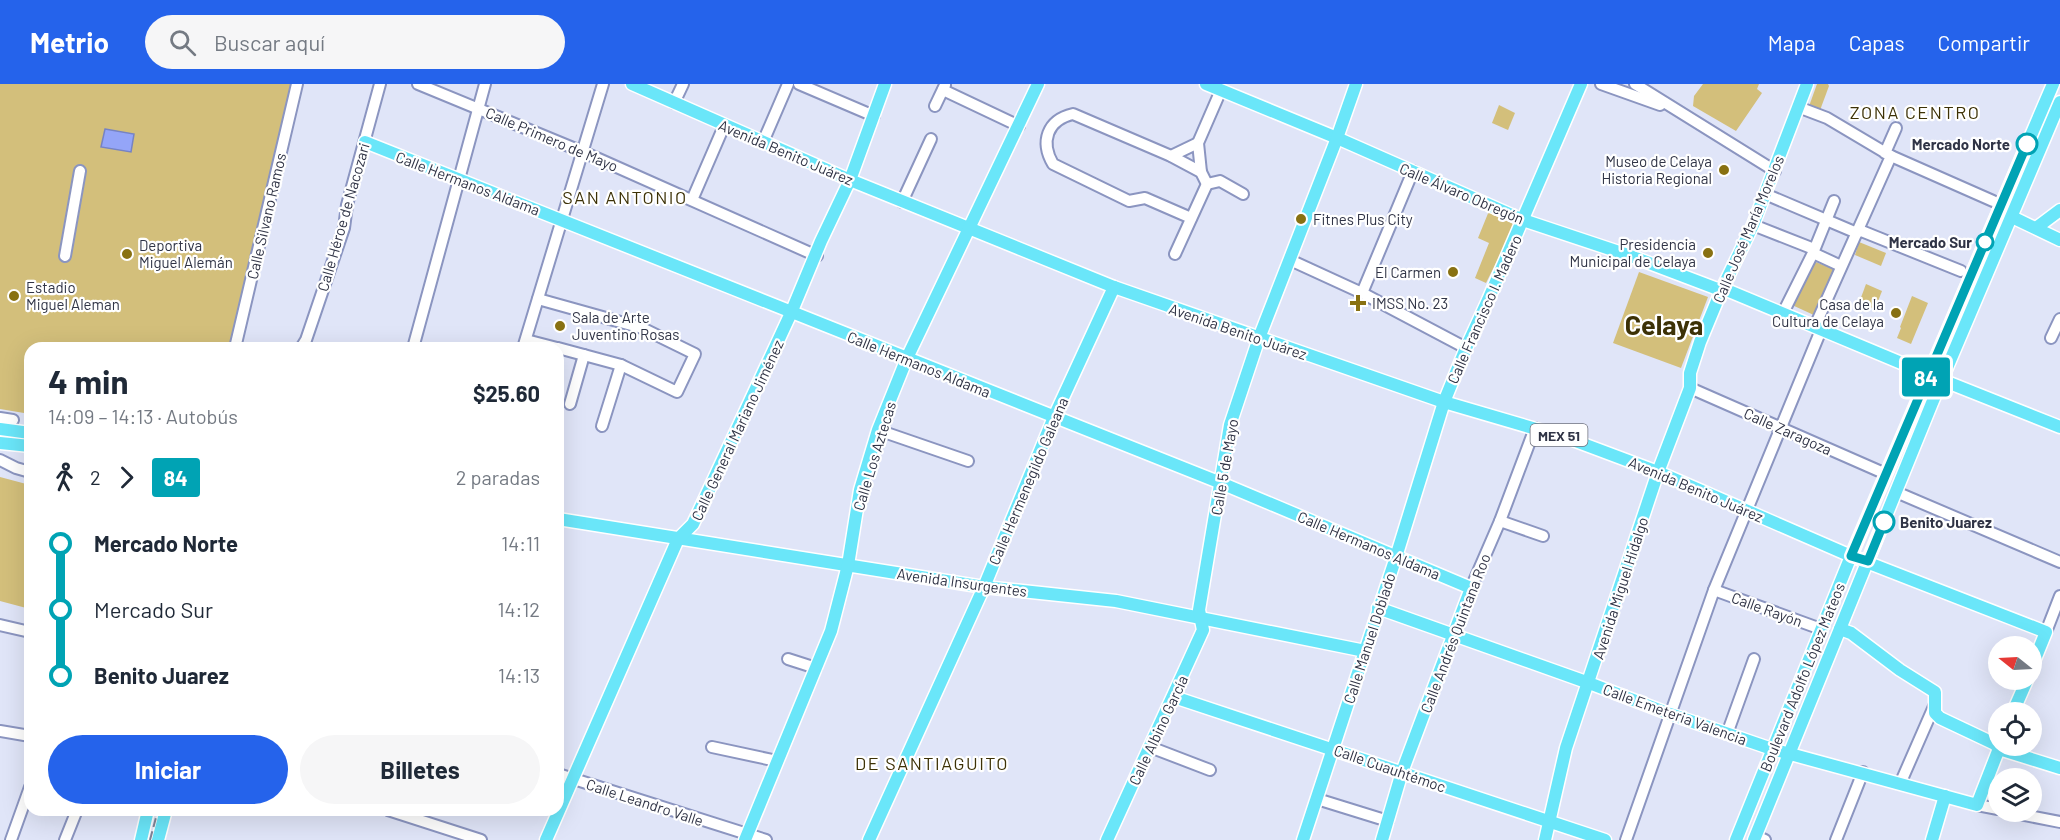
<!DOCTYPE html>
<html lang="es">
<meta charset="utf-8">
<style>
:root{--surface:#fff;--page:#f6f6f7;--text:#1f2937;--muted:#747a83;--accent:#2563eb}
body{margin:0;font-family:Barlow,sans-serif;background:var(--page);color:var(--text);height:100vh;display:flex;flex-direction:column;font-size:22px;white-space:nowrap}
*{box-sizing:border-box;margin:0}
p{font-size:20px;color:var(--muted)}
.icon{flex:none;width:33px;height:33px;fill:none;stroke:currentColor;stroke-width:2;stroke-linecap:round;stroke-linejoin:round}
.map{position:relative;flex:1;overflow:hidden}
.panel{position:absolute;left:24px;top:258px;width:540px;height:474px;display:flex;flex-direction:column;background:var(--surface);border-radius:18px;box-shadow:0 6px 24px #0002}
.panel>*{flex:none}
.badge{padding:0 12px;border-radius:4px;font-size:21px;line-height:39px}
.needle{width:39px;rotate:288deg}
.tools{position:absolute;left:1988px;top:552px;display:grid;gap:12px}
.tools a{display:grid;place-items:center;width:54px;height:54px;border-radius:50%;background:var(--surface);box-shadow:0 6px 24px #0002;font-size:30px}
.map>.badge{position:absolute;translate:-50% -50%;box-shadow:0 0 0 3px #fff}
.legs{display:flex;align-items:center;gap:9px;height:66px;padding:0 24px;font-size:20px}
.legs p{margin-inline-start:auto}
.overview{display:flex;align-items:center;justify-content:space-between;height:102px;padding:0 24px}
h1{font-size:33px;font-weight:700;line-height:45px}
.primary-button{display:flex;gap:12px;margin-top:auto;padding:12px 24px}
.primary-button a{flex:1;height:69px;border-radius:36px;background:var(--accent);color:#fff;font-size:24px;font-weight:700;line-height:69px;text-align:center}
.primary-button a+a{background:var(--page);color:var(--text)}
ul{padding:0 24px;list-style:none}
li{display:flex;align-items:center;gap:21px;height:66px;font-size:22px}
li i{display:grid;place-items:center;width:9px;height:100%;margin:0 8px;background:currentColor}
li i::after{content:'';width:15px;height:15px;margin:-8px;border:4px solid;border-radius:50%;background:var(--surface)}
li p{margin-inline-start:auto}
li:first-child i{background:linear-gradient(#0000 50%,currentColor 0)}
li:last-child i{background:linear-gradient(currentColor 50%,#0000 0)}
header{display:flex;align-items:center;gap:36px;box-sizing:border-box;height:84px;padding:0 30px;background:var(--accent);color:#fff}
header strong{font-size:28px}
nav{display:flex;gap:33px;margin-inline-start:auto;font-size:21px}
.search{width:420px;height:54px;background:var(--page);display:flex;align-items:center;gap:15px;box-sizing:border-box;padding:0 21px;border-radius:33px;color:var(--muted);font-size:22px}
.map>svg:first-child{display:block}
.green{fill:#d3bf7b}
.water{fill:#94a5f8;stroke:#7683c3;stroke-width:1.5}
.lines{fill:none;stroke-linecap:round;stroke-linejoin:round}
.minor-casing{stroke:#8b95c0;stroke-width:14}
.major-casing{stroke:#fff;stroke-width:15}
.minor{stroke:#fff;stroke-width:10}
.major{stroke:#6ae6f9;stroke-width:12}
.rail{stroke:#808497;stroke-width:2;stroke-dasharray:9 4.5;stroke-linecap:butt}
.line-1-casing{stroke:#fff;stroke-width:14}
.line-1{stroke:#00a3b4;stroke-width:9}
.stop-1-dot{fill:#fff;stroke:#00a3b4;stroke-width:3}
.poi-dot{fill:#887112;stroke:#fff;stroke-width:2}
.labels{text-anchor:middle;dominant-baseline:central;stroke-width:4.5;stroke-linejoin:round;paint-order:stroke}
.shield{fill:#fff;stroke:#6e717e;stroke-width:1.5}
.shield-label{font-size:14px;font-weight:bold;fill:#303446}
.street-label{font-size:15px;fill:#303446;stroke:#fff}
.stop-label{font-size:15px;font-weight:bold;fill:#303446;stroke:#fff;text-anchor:end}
.poi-label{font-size:15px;fill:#303446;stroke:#fff;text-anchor:start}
.quarter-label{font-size:18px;letter-spacing:1.5px;fill:#3c3106;stroke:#fff}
.town-label{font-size:27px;font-weight:bold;fill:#3c3106;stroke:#fff}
</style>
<header>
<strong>Metrio</strong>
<div class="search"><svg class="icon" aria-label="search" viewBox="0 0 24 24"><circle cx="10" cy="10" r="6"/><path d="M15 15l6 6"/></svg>Buscar aquí</div>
<nav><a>Mapa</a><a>Capas</a><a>Compartir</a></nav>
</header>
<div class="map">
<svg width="2060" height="756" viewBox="0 0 2060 756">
<rect width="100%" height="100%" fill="#e0e5f8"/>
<g class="green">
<path d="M0,0H293L232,264H30V330L0,325Z"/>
<path d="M1703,0H1759L1757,5L1762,9L1736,47L1693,22L1694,12Z"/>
<path d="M1817,0H1828L1829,2L1819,29L1808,25Z"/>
<path d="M1499,21L1515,29L1508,46L1492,39Z"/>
<path d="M1489,127L1515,141L1486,199L1475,194L1489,159L1478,154Z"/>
<path d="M1859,158L1886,169L1881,182L1855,171Z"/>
<path d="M1813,177L1836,186L1816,232L1792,221Z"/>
<path d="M1639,188L1708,213L1681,284L1613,259Z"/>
<path d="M1866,200L1882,207L1875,225L1859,219Z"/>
<path d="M1912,212L1928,219L1911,260L1897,254L1901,244L1900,243Z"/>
<path d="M0,393L30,401V525L0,517Z"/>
</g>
<path class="water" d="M105,45L134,50L131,68L101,63Z"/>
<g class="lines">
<defs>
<g id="minor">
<path d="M418,0L583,68L817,172"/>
<path d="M799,0L874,32"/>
<path d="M1601,0L1660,21"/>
<path d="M1635,0L1775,87"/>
<path d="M943,6L1019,42"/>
<path d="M674,19L683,0"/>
<path d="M935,22L945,1"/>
<path d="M1798,23L1827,34L1891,72L1993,117"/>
<path d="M763,58L788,0"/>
<path d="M1885,69L1896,44"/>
<path d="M1171,72L1198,59"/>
<path d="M1201,88L1198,59L1221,6"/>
<path d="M1765,110L1857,149"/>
<path d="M692,116L724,42"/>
<path d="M902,118L931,55"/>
<path d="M1191,134L1145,114L1129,117L1053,80C1040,58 1047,36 1073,30L1171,72L1201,88L1207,100L1220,97L1243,110"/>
<path d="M1753,141L1814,165"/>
<path d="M1859,146L1961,187"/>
<path d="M1813,169L1841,182"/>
<path d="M1175,170L1207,100"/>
<path d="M65,172L80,87"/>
<path d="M1290,176L1362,209L1466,264"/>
<path d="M1362,209L1413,87"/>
<path d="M538,215L642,244L695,270L677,308L621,281L558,264"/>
<path d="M1783,229L1813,169L1834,117"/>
<path d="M1815,242L1891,72"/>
<path d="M2051,254L2060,235"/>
<path d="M526,256L557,264"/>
<path d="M235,264L297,0"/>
<path d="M301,264L306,256L344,144L347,121L380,0"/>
<path d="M413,264L485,0"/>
<path d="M523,264L603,0"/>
<path d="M1690,304L1886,390"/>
<path d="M570,320L584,271"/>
<path d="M0,334L13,336"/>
<path d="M602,342L621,281"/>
<path d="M878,346L968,377"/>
<path d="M0,376L16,384L30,388"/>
<path d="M1896,408L2060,478"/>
<path d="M1500,437L1543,452"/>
<path d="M1471,504L1500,437L1535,344"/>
<path d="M1714,506L1821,545"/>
<path d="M0,541L30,548"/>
<path d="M2046,548L2060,512"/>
<path d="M788,575L816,584"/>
<path d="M0,647L30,652"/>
<path d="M1727,650L1754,575"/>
<path d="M712,663L777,677"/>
<path d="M1150,663L1210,686"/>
<path d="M558,690L766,756"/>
<path d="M1900,700L1935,620"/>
<path d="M1317,715L1388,737"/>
<path d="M1977,721L1998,725"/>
<path d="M388,726L481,756"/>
<path d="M2009,728L2060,738"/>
<path d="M1756,752L1765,756"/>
<path d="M11,756L30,703"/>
<path d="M65,756L77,726"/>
<path d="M1626,756L1714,506L1821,246"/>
<path d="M1836,756L1863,688"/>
</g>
<g id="major">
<path d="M632,0L850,96L1114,203L1444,318L1570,355L1658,388L1851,472L2046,548L2031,585"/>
<path d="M1206,0L1337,54L1523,136L1628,171L1715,204L1729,207L1942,296L2060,343"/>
<path d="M365,58L1221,399L1471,504L1402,688L1382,756"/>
<path d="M2012,133L2060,156"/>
<path d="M2036,144L2060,126"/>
<path d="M0,345L30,349"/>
<path d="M0,359L30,362"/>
<path d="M558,435L984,503L1116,517L1365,567"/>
<path d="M1378,524L1589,599L1670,630L1772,665L1977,721L2000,662"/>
<path d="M1840,545L1851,549L1900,586L1935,608V629L1940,634L1995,660L1999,665L2060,684"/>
<path d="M1174,613L1605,756"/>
<path d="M2013,628L2027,596"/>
<path d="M141,756L148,726"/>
<path d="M158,756L166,726"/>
<path d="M546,756L678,455L693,440L791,229L821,157L850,96L885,0"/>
<path d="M745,756L831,547L848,481L860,406L878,346L907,274L1038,0"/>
<path d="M869,756L984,503L1054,333L1114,203"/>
<path d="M1107,756L1203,546L1199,526L1230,341L1259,254L1337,54L1356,0"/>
<path d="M1303,756L1396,473L1444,318L1466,264L1488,216L1581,0"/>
<path d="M1545,756L1566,664L1658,388L1690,304V289L1700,258L1722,205L1753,141L1807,0"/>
<path d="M1736,756L1851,472L2053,0"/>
<path d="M1754,756L1932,319L2060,18"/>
<path d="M1932,756L1945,712"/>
</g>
</defs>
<use href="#minor" class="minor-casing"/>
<use href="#major" class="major-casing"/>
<use href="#minor" class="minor"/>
<use href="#major" class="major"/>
<path class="rail" d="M150,756L158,726"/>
</g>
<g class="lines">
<defs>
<path id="line-1" d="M1884,438L1868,477L1851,472L2027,60"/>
</defs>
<use href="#line-1" class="line-1-casing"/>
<use href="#line-1" class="line-1"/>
</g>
<g class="stop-1-dot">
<circle cx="2027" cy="60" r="10"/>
<circle cx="1985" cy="158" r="8"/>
<circle cx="1884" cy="438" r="10"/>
</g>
<g class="poi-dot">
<circle cx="1724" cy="86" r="6"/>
<circle cx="1301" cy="135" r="6"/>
<circle cx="1708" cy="169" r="6"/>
<circle cx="127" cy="170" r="6"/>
<circle cx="1453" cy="188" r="6"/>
<circle cx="14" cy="212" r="6"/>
<path d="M1355 210h6v6h6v6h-6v6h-6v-6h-6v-6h6z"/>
<circle cx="1896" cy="229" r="6"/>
<circle cx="560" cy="242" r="6"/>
</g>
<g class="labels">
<rect class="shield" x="1530.5" y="340" width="57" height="22" rx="4.5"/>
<g class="shield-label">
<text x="1559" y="351">MEX 51</text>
</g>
<g class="street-label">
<text transform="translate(552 55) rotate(23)">Calle Primero de Mayo</text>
<text transform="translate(786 68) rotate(23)">Avenida Benito Juárez</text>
<text transform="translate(468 99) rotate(21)">Calle Hermanos Aldama</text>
<text transform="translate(1462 109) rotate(23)">Calle Álvaro Obregón</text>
<text transform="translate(266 132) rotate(-77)">Calle Silvano Ramos</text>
<text transform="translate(343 133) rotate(-74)">Calle Héroe de Nacozari</text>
<text transform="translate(1748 145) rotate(-67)">Calle José María Morelos</text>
<text transform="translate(1484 225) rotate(-66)">Calle Francisco I. Madero</text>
<text transform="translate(1238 247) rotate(19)">Avenida Benito Juárez</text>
<text transform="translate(919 280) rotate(22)">Calle Hermanos Aldama</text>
<text transform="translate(737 346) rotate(-65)">Calle General Mariano Jiménez</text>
<text transform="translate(1788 347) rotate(24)">Calle Zaragoza</text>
<text transform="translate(874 372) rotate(-73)">Calle Los Aztecas</text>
<text transform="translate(1224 383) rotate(-80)">Calle 5 de Mayo</text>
<text transform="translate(1028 397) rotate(-67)">Calle Hermenegildo Galeana</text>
<text transform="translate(1696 405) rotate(23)">Avenida Benito Juárez</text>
<text transform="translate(1369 461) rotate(23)">Calle Hermanos Aldama</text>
<text transform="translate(962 498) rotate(8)">Avenida Insurgentes</text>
<text transform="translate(1620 504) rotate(-72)">Avenida Miguel Hidalgo</text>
<text transform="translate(1767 525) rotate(20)">Calle Rayón</text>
<text transform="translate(1455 549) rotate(-69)">Calle Andrés Quintana Roo</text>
<text transform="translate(1369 554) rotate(-72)">Calle Manuel Doblado</text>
<text transform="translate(1802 593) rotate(-68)">Boulevard Adolfo López Mateos</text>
<text transform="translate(1675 630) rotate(20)">Calle Emeteria Valencia</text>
<text transform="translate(1158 646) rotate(-65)">Calle Albino García</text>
<text transform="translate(1390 684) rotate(19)">Calle Cuauhtémoc</text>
<text transform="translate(645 718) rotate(18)">Calle Leandro Valle</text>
</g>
<g class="stop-label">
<text x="2010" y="60">Mercado Norte</text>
<text x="1972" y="158">Mercado Sur</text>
<text x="1900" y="438" text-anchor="start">Benito Juarez</text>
</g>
<g class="poi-label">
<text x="1712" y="77" text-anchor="end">Museo de Celaya<tspan x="1712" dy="17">Historia Regional</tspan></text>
<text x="1313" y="135">Fitnes Plus City</text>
<text x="1696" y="160" text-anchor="end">Presidencia<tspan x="1696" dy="17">Municipal de Celaya</tspan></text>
<text x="139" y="161">Deportiva<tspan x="139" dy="17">Miguel Alemán</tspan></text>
<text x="1441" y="188" text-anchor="end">El Carmen</text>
<text x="26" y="203">Estadio<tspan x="26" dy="17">Miguel Aleman</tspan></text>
<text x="1372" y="219">IMSS No. 23</text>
<text x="1884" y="220" text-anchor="end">Casa de la<tspan x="1884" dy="17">Cultura de Celaya</tspan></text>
<text x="572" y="233">Sala de Arte<tspan x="572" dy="17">Juventino Rosas</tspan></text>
</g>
<g class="quarter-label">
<text x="1915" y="28">ZONA CENTRO</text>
<text x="625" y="113">SAN ANTONIO</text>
<text x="932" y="679">DE SANTIAGUITO</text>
</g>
<g class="town-label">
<text x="1664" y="240">Celaya</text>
</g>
</g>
</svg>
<div class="tools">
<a><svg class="needle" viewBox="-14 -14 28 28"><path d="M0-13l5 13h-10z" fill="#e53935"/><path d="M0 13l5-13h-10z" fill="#747a83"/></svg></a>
<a><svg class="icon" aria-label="locate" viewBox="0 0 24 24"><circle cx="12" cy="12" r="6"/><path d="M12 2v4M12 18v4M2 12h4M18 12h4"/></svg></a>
<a><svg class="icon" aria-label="layers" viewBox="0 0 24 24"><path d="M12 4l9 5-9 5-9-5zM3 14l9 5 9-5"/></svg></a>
</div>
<b class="badge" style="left:1926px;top:293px;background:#00a3b4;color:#fff">84</b>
<section class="panel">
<div class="overview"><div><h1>4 min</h1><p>14:09 – 14:13 · Autobús</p></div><b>$25.60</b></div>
<div class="legs"><svg class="icon" aria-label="walk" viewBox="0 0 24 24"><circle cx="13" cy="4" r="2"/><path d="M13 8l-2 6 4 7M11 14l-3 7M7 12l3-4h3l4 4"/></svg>2<svg class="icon" aria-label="forward" viewBox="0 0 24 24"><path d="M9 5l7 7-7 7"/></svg><b class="badge" style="background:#00a3b4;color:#fff">84</b><p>2 paradas</p></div>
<ul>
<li><i style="color:#00a3b4"></i><b>Mercado Norte</b><p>14:11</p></li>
<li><i style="color:#00a3b4"></i><span>Mercado Sur</span><p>14:12</p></li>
<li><i style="color:#00a3b4"></i><b>Benito Juarez</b><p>14:13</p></li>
</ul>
<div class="primary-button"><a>Iniciar</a><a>Billetes</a></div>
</section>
</div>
